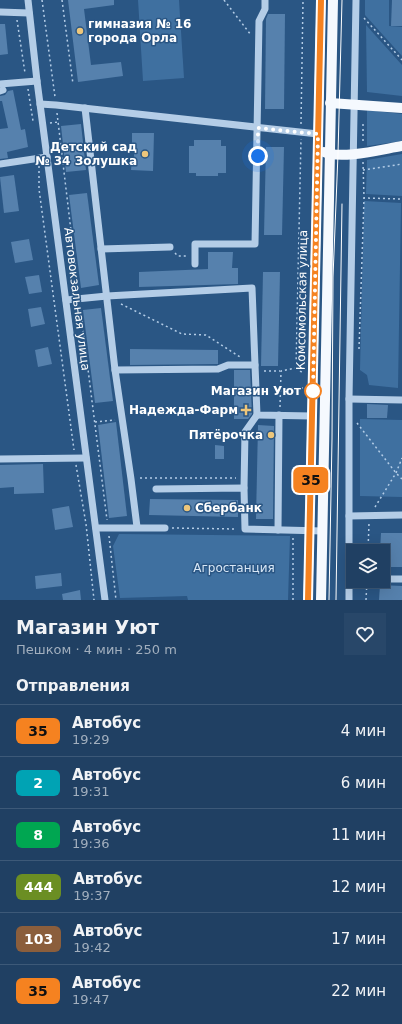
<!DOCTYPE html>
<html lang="ru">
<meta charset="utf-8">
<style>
:root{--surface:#204063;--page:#284769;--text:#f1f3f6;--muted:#a2afbe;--line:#3d5978}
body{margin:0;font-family:"DejaVu Sans",sans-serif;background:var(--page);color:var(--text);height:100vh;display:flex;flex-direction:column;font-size:15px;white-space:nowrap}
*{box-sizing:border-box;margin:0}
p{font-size:13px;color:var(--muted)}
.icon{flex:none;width:22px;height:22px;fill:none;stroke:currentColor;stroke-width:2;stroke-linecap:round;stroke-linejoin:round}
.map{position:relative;height:600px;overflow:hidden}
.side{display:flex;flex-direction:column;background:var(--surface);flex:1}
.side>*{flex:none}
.badge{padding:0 8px;border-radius:6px;font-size:14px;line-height:26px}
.buttons{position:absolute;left:346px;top:544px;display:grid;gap:8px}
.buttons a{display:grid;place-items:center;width:44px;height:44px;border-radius:0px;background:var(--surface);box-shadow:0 4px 16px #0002,0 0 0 1px var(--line);font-size:20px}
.you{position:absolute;width:20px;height:20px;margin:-10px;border:3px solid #fff;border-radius:50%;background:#1a73e8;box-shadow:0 0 0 6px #1a73e833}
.map>.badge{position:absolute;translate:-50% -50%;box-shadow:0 0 0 2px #fff}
h2{padding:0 16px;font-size:15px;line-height:36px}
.round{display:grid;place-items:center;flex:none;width:42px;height:42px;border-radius:0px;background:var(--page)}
.headline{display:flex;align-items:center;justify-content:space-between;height:68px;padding:0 16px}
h1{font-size:19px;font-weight:600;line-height:30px}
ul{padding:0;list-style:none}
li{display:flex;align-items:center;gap:12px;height:52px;padding:0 16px;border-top:1px solid var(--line)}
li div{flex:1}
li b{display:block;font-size:15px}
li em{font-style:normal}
li .badge{min-width:44px;font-weight:700;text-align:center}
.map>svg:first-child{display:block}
.green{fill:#3f70a0}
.building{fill:#5681ad}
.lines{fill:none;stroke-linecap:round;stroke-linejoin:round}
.path{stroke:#b4cde7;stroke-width:1.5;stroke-dasharray:2 3;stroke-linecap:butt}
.minor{stroke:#b4cde7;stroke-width:7}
.major{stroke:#f5f9fe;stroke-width:10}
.tram{stroke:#fff;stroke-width:1}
.line-casing{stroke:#fff;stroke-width:9}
.line{stroke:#f58220;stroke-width:6}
.walk{stroke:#fff;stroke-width:4;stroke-dasharray:0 7.2}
.poi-dot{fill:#edc67b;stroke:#2a5684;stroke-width:1.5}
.stop-dot{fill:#fff;stroke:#f58220;stroke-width:2}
.labels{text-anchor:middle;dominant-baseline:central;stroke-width:3;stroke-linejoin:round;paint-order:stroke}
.poi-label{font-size:12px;font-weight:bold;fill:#fff;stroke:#2a5684;text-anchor:end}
.street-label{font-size:12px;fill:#fff;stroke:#2a5684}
.stop-label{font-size:12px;font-weight:bold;fill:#fff;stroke:#2a5684;text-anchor:end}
.park-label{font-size:12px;fill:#d7e6f5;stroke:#2a5684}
</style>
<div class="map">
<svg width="402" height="600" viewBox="0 0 402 600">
<rect width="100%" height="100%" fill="#2a5684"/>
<g class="green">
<path d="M138,0H179L184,78L143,81Z"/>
<path d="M365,0H389V26L402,27V56L365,15Z"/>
<path d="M366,25L402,65V96L367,92Z"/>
<path d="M367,110L402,114V141L367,146Z"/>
<path d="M402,154V196L366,194L367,160Z"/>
<path d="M364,201L401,203L398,388L369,385L367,375L360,370Z"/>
<path d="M360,419L402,420V497L360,496Z"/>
<path d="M119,534L290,536L288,600H188L187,596L120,598L113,546Z"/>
</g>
<g class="building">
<path d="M68,0H114V5L84,9L91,65L121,62L123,76L78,82Z"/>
<path d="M392,0H402V26H391Z"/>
<path d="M268,14H285L284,109H265L266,19Z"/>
<path d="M0,24H5L8,54L0,55Z"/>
<path d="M13,90L21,130L25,129L28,147L7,152L8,158L0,159V129L8,128L2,101H0V96L5,95L8,91Z"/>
<path d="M81,124L86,170L66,172L61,126Z"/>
<path d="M132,133H154L153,171L131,170L132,160H134V144H132Z"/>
<path d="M194,140H221V146H226V173H218V176H196V173H189V146H194Z"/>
<path d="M266,147H284L282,235H264Z"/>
<path d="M14,175L19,211L4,213L0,177Z"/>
<path d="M87,193L99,285L81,288L69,195Z"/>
<path d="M29,239L33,260L15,263L11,242Z"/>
<path d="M208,252H233L232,268H238V284L139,287V272L208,269Z"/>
<path d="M263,272H280L278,366H261Z"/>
<path d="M39,275L42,292L29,294L25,277Z"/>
<path d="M41,307L45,324L31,327L28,309Z"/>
<path d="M101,308L113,401L95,403L83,310Z"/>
<path d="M48,347L52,364L38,367L35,350Z"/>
<path d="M130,349L218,350V364L130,365Z"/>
<path d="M234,370H250L252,414L248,419H234Z"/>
<path d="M367,404L388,405L387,418H367Z"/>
<path d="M116,422L127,516L109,518L98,425Z"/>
<path d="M258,425L274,426L273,519H256Z"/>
<path d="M215,445L224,446V459H215Z"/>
<path d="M43,464L44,493L14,494V487L0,488V465Z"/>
<path d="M150,499L238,500V517L149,515Z"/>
<path d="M69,506L73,527L55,530L52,509Z"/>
<path d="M381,533H402V567H383V551H380Z"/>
<path d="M61,573L62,586L36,589L35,576Z"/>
<path d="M380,585L402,586V600H379Z"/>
<path d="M80,590L81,600H63L62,594Z"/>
</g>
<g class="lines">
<g class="path">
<path d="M42,0L55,97"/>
<path d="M62,0L73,84"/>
<path d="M224,0L251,35"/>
<path d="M364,18L402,60"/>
<path d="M17,20L25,73"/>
<path d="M28,89L33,121"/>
<path d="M57,113L78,290"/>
<path d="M50,123L58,122"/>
<path d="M301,124L303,0"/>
<path d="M363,124V144"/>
<path d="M363,162L364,198L402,199"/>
<path d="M39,166V189L74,450"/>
<path d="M363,170L402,164"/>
<path d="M175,253L178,256H187"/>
<path d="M121,304L182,334L206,335L240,357"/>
<path d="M80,306L107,520"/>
<path d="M359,349L364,198"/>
<path d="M296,368L303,373"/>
<path d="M264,371H280"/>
<path d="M281,388H303"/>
<path d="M280,407L281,371L296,368L301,139"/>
<path d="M95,422L115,420"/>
<path d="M357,423L396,473L402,479"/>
<path d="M76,465L86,524L94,600"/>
<path d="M140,478H236"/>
<path d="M375,507L396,473L402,458"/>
<path d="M172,528L237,529"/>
<path d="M109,536L116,600"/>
<path d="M293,538V600"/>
<path d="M368,551L369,523"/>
<path d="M366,600L367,581"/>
</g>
<g class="minor">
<path d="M28,0L37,81L105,600"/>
<path d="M0,12L29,13"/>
<path d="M0,84L37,81"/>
<path d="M0,91L3,90"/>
<path d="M40,104L56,105L318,134"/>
<path d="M85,108L115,370L131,479L137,527"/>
<path d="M0,164L47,157"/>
<path d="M101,249L170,247"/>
<path d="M195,264V244H255L259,21L265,9V0"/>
<path d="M66,300L107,296L252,288L255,365"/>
<path d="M115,370L218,369L228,365H255L257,415L312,416"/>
<path d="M349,399L402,400"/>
<path d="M0,459L86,458"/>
<path d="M244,488L245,432L257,415"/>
<path d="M156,489L244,488L245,529L323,531"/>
<path d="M349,516L402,515"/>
<path d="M96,528H165"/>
<path d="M278,530L279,415"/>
<path d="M383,579H402"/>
<path d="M349,600V399L356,0"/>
</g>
<g class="major">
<path d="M330,103L402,108"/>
<path d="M324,152C341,160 383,149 402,146"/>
<path d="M308,600L321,0"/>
<path d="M321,600L333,0"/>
</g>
<g class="tram">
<path d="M329,600L332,439L333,277L338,154L342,0"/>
<path d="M336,600L342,204"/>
</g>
</g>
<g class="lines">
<defs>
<path id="line" d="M308,600L321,0"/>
</defs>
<use href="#line" class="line-casing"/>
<use href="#line" class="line"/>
<path class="walk" d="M258,156V128L318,134L313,391"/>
</g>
<g class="poi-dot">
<circle cx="80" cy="31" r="4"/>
<circle cx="145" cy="154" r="4"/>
<path d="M244 404h4v4h4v4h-4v4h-4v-4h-4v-4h4z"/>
<circle cx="271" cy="435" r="4"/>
<circle cx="187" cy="508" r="4"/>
</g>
<circle class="stop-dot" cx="313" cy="391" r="8"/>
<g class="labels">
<g class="poi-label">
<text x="88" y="24" text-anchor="start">гимназия № 16<tspan x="88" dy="14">города Орла</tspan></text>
<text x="137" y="147">Детский сад<tspan x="137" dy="14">№ 34 Золушка</tspan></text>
<text x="238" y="410">Надежда-Фарм</text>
<text x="263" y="435">Пятёрочка</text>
<text x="195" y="508" text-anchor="start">Сбербанк</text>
</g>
<g class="street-label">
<text transform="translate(77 299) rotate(83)">Автовокзальная улица</text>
<text transform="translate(302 300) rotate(-89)">Комсомольская улица</text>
</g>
<g class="stop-label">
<text x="301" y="391">Магазин Уют</text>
</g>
<g class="park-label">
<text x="234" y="568">Агростанция</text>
</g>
</g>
</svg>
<div class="buttons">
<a><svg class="icon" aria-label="layers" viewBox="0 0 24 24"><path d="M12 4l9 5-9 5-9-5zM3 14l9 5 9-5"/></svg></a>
</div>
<div class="you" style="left:258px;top:156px"></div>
<b class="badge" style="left:311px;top:480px;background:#f58220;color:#111">35</b>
</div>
<section class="side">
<div class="headline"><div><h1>Магазин Уют</h1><p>Пешком · 4 мин · 250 m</p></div><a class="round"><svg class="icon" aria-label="heart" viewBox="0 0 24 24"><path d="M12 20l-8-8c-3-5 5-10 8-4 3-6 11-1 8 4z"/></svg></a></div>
<h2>Отправления</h2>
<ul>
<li><span class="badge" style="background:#f58220;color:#111">35</span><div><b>Автобус</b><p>19:29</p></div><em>4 мин</em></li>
<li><span class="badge" style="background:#00a3b4;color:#fff">2</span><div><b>Автобус</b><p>19:31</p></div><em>6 мин</em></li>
<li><span class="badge" style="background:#00a651;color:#fff">8</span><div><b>Автобус</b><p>19:36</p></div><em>11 мин</em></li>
<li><span class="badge" style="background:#6b8e23;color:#fff">444</span><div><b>Автобус</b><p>19:37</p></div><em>12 мин</em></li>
<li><span class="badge" style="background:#8b5e3c;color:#fff">103</span><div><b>Автобус</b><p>19:42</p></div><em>17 мин</em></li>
<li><span class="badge" style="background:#f58220;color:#111">35</span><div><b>Автобус</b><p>19:47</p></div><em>22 мин</em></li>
</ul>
</section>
